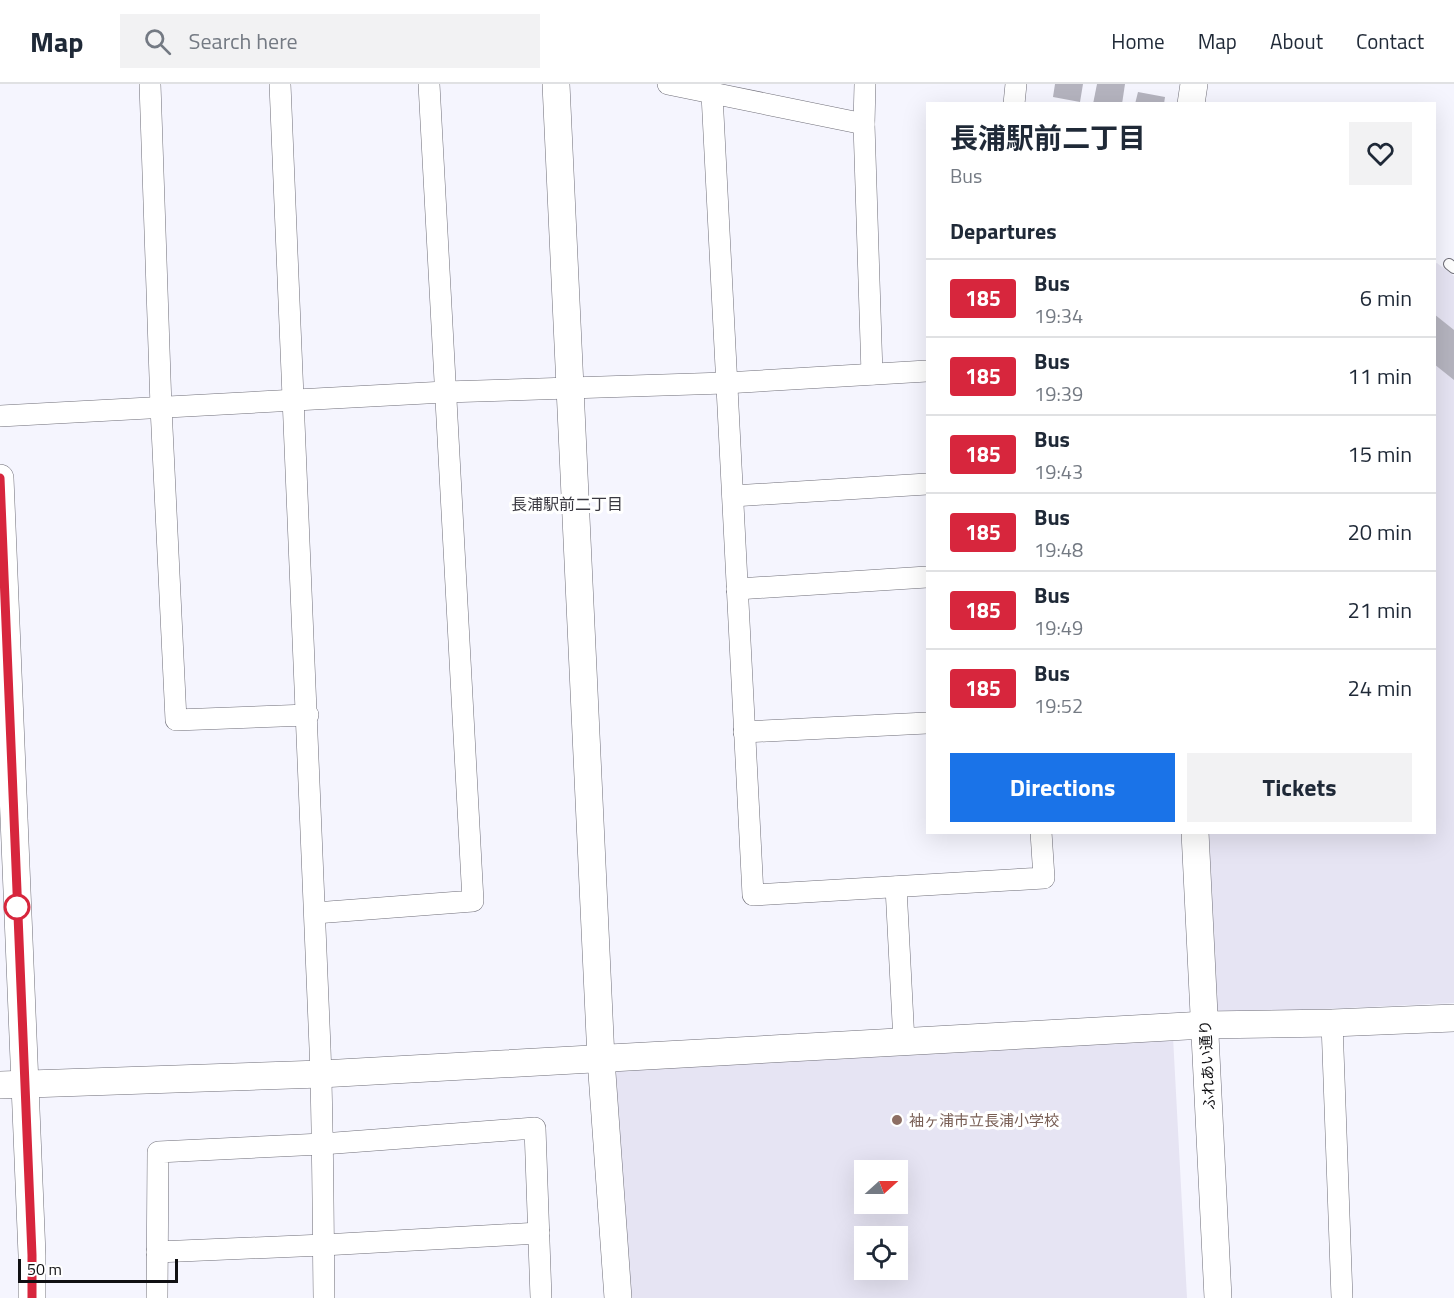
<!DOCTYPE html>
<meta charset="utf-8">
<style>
:root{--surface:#fff;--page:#f2f2f3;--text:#1f2937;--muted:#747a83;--line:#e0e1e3;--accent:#1a73e8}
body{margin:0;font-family:"Titillium Web","Noto Sans JP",sans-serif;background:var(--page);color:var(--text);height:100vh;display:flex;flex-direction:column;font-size:22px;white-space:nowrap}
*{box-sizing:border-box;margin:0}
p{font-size:20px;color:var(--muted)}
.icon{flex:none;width:33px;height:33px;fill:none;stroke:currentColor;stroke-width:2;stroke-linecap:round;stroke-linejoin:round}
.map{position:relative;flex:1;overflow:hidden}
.details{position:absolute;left:926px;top:18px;width:510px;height:732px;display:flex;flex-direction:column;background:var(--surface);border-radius:0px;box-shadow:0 6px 24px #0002}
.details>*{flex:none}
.badge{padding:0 12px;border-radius:4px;font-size:21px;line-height:39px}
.needle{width:39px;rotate:69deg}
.tools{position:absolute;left:854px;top:1076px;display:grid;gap:12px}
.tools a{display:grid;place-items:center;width:54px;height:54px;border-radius:0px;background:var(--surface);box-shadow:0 6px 24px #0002;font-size:30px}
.scale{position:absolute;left:18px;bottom:15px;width:160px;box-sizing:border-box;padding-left:6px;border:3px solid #101013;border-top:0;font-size:16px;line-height:21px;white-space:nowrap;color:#101013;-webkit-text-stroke:4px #fff;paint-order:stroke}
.map>.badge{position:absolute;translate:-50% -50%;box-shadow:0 0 0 3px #fff}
h2{padding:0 24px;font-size:22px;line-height:54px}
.round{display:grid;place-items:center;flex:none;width:63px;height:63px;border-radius:0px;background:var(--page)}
.overview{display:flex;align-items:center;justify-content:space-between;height:102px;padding:0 24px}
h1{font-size:28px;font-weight:700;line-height:45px}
.action{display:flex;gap:12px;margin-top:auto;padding:12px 24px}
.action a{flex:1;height:69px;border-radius:0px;background:var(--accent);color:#fff;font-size:24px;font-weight:700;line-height:69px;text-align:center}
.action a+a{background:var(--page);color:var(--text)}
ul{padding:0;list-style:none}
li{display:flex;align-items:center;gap:18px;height:78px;padding:0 24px;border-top:2px solid var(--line)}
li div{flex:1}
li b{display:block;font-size:22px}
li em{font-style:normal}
li .badge{min-width:66px;font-weight:700;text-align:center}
header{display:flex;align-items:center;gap:36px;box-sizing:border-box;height:84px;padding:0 30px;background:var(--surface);border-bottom:2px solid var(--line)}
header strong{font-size:28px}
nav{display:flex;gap:33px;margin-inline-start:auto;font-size:21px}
.search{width:420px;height:54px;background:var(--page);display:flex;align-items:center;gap:15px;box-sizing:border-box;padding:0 21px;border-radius:0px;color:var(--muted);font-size:22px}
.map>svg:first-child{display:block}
.built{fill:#e6e4f3;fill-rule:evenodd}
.building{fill:#b5b4bf}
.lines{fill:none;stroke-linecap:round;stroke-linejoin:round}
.service-casing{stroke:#6f6e78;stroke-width:12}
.minor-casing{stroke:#6f6e78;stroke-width:22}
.tertiary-casing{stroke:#6f6e78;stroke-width:28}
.service{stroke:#fff;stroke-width:10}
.minor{stroke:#fff;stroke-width:21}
.tertiary{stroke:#fff;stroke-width:27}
.line-casing{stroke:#fff;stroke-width:14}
.line{stroke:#d7263d;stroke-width:9}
.stop-dot{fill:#fff;stroke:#d7263d;stroke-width:3}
.education-dot{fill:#8d6e63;stroke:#fff;stroke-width:2}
.labels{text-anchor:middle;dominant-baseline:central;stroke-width:6;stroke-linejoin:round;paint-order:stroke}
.street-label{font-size:15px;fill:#101013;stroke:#fff}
.education-label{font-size:15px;fill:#785e54;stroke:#fff;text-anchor:start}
.neighbourhood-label{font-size:16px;fill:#393840;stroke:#fff}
</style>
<header>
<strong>Map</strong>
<div class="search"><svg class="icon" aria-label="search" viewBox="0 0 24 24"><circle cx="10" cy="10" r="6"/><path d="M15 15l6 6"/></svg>Search here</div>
<nav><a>Home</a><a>Map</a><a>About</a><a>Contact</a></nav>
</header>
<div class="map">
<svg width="1454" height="1214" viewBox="0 0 1454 1214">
<rect width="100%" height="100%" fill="#f5f5fe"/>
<g class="built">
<path d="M1437,179L1454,192V919L1216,930L1209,749L1434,748V180Z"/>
<path d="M1173,953L1187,1214H630L612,986ZM864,1086H897V1119H864ZM864,1152H897V1185H864Z"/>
</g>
<g class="building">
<path d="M1055,0H1083L1080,18L1053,13Z"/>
<path d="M1097,0H1125L1122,20H1093Z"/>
<path d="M1138,8L1165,13L1164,20H1135Z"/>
<path d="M1434,230L1454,246V296L1434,280Z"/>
</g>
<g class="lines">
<defs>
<path id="service" d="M1449,180L1454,184"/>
<g id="minor">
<path d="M150,0L161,323L176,636L308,631"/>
<path d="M280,0C293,321 309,642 320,964C323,1047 323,1131 324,1214"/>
<path d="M668,0L864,40"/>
<path d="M865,0L864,40L872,290"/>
<path d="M712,10L753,811L1044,794L1041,748"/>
<path d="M1014,20L1016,0"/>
<path d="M0,332L445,308L725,299L927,287"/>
<path d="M733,412L927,400"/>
<path d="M737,505L927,493"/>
<path d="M744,648L927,639"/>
<path d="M896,803L904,958"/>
<path d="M315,829L473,817L429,0"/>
<path d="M1332,939L1342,1214"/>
<path d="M157,1168L323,1161L539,1149"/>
<path d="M157,1214L158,1068L322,1060L535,1044L541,1214"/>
</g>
<g id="tertiary">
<path d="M556,0L601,975L618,1214"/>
<path d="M1191,20L1194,0"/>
<path d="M0,394L32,1171V1214"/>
<path d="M1195,748L1218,1214"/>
<path d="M0,1001L321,990L1205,941L1332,939L1454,934"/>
</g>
</defs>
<use href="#service" class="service-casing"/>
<use href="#minor" class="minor-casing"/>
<use href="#tertiary" class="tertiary-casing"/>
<use href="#service" class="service"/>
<use href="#minor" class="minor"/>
<use href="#tertiary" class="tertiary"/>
</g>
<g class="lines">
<defs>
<path id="line" d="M0,394L32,1171V1214"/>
</defs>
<use href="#line" class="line-casing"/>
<use href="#line" class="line"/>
</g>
<circle class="stop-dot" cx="17" cy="823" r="12"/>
<circle class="education-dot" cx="897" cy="1036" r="6"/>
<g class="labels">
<g class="street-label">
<text transform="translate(1207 981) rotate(-93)">ふれあい通り</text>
</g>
<g class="education-label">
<text x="909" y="1036">袖ヶ浦市立長浦小学校</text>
</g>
<g class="neighbourhood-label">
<text x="567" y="420">長浦駅前二丁目</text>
</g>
</g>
</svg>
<div class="tools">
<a><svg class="needle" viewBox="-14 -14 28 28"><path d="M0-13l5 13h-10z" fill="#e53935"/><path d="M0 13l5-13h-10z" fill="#747a83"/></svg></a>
<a><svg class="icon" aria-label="locate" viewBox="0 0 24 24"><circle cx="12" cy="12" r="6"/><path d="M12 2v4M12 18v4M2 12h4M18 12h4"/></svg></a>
</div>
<div class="scale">50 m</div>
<section class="details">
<div class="overview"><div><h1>長浦駅前二丁目</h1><p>Bus</p></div><a class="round"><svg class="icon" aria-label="heart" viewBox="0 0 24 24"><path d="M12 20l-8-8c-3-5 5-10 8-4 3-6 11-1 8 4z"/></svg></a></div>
<h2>Departures</h2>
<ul>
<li><span class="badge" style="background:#d7263d;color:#fff">185</span><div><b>Bus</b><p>19:34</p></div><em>6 min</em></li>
<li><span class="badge" style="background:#d7263d;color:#fff">185</span><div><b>Bus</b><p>19:39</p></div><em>11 min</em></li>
<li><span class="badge" style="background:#d7263d;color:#fff">185</span><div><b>Bus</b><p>19:43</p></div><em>15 min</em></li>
<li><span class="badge" style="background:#d7263d;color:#fff">185</span><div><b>Bus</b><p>19:48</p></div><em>20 min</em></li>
<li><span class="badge" style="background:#d7263d;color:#fff">185</span><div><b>Bus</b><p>19:49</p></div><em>21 min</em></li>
<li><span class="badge" style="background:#d7263d;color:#fff">185</span><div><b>Bus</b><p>19:52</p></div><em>24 min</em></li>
</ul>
<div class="action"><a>Directions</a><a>Tickets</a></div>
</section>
</div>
